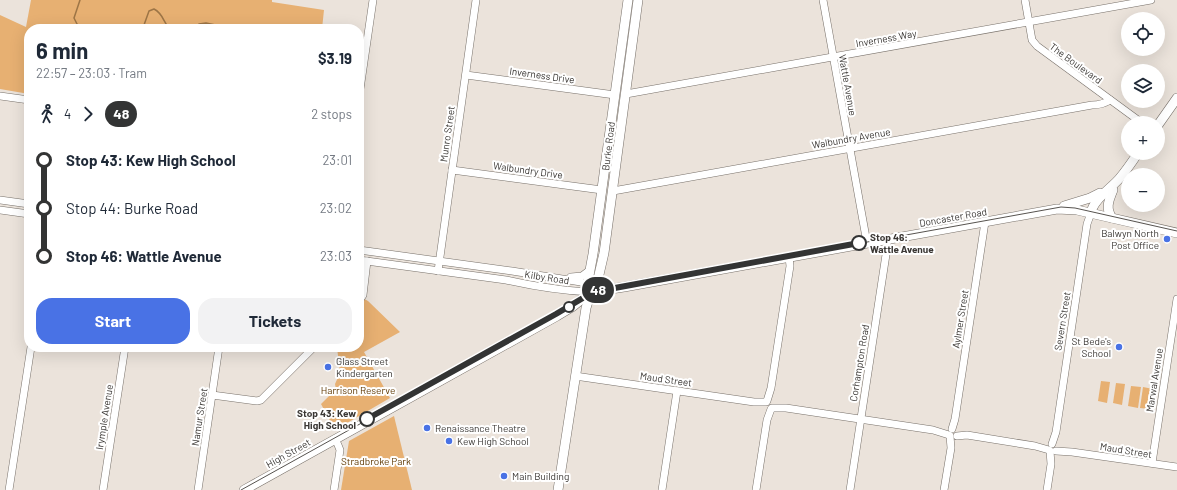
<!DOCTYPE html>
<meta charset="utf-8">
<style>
:root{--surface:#fff;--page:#f2f2f3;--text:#1f2937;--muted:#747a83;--accent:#4972e5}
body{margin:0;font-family:Barlow,sans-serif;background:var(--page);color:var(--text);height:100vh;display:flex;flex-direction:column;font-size:15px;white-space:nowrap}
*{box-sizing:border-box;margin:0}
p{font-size:13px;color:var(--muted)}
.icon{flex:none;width:22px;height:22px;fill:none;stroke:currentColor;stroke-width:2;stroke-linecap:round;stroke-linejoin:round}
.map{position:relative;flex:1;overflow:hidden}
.panel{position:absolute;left:24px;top:24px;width:340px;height:328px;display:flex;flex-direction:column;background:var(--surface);border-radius:16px;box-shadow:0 4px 16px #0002}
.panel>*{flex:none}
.badge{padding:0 8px;border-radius:13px;font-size:14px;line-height:26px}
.fabs{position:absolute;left:1121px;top:12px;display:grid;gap:8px}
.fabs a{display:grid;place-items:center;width:44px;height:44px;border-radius:50%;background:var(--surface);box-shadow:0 4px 16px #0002;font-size:20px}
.map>.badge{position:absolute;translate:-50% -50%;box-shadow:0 0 0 2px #fff}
.legs{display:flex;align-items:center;gap:6px;height:44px;padding:0 12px;font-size:13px}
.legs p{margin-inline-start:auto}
.head{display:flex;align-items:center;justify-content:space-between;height:68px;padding:0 12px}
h1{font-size:22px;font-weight:700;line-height:30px}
.cta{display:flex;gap:8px;margin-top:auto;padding:8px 12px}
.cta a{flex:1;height:46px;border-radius:16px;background:var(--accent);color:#fff;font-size:16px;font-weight:700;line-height:46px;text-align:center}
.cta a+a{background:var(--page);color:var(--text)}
ul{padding:0 12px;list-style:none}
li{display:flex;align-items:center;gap:14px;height:48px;font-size:15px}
li i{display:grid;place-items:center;width:6px;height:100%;margin:0 5px;background:currentColor}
li i::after{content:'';width:10px;height:10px;margin:-5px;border:3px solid;border-radius:50%;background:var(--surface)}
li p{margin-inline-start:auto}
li:first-child i{background:linear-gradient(#0000 50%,currentColor 0)}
li:last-child i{background:linear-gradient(currentColor 50%,#0000 0)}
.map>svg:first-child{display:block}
.green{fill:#e7b072}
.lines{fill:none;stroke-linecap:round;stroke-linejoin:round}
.stream{stroke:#9d7546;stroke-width:1.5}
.minor-casing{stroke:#78716a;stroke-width:8}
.major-casing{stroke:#78716a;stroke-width:10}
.minor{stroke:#fff;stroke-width:7}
.major{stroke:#fff;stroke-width:9}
.tram{stroke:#57534f;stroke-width:1}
.line-1-casing{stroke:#fff;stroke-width:9}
.line-1{stroke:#333434;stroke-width:6}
.poi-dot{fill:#4972e5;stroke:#fff;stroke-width:1.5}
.stop-1-dot{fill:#fff;stroke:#333434;stroke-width:2}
.labels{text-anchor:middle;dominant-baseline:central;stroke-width:4;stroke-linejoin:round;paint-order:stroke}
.street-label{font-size:10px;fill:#3a3734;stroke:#fff}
.poi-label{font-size:10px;fill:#3a3734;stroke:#fff;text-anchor:start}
.stop-label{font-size:10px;font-weight:bold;fill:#3a3734;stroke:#fff;text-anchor:start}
.park-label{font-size:10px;fill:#5f3903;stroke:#fff}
</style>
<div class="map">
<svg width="1177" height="490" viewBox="0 0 1177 490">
<rect width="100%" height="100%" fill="#ebe3db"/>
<g class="green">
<path d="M31,0H272V2L324,10L322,29H29V94L0,89V15L26,27Z"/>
<path d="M359,296L368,301L400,332L364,352L390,398L335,430L321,404L336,389L335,384L340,373L337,347H359Z"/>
<path d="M1101,381L1110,382L1107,403L1098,401Z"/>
<path d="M1116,383L1125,384L1122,405L1113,403Z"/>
<path d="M1131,386L1141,387L1138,408L1128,406Z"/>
<path d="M1143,387L1153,389L1149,409L1140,408Z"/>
<path d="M394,416L412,490H341L349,441Z"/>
</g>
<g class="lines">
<g class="stream">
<path d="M80,0L74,18L77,24L83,29"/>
<path d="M99,29L104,26H111L115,29"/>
<path d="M144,29V25L149,11L154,9C164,14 163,23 170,29"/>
<path d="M194,29L199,24L206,23L225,27L257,29"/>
</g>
<defs>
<g id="minor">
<path d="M823,0L867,243"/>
<path d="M1025,0L1032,40L1037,46L1142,123"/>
<path d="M466,75L615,95"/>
<path d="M626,94L1151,0"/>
<path d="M0,96L29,100"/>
<path d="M359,96L373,0"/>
<path d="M452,170L602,190"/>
<path d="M613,191L1092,105C1100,105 1104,104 1110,100"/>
<path d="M0,200L29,204"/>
<path d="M0,210L29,214"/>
<path d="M359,250L512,271L581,282L585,284L590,290"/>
<path d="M359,260L506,280C533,286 562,291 591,292"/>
<path d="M438,271L476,0"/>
<path d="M571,277L582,276L590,270"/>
<path d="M359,301L363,295L367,261"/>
<path d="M575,376L754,402H766"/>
<path d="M212,395L257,401L261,400L314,347"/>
<path d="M767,401L771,388L790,266L789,257"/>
<path d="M772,408H786L933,430L949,435"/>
<path d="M952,429L955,419L985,222"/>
<path d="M957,436L967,435L1035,446L1049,450"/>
<path d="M1052,444L1056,432L1087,224L1091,213"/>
<path d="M1056,451L1072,452L1177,467"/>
<path d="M1152,463L1177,299"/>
<path d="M9,490L31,347"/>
<path d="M103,490L125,347"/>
<path d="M198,490L219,347"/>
<path d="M334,490L340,450L338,445L335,439"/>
<path d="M662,490L677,391"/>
<path d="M756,490L767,420L771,409"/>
<path d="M850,490L887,248V240"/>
<path d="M944,490L951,448L950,436"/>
<path d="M1047,490L1051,464L1050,451"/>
</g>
<g id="major">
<path d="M1158,125L1177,98"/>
<path d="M1064,206L1090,198L1100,193"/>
<path d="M1091,213C1093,200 1110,189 1119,179C1126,171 1132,162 1138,153"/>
<path d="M1112,218C1105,208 1109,200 1113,190"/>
<path d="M591,292L624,287L1057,209L1077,210L1177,233"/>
<path d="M591,292L588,281L593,254L628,0"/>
<path d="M244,490L557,316L572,307L591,292"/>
<path d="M558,490L586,308L591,292L598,279L604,253L638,0"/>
</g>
</defs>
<use href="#minor" class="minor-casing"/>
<use href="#major" class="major-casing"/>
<use href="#minor" class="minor"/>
<use href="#major" class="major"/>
<path class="tram" d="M241,490L556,315L590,293L596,291L1061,207L1075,208L1177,231"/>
</g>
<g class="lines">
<defs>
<path id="line-1" d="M367,419L556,314L593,292L859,243"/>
</defs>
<use href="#line-1" class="line-1-casing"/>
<use href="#line-1" class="line-1"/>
</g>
<g class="poi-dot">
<circle cx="1167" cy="239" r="4"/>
<circle cx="1119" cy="347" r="4"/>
<circle cx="328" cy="367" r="4"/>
<circle cx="427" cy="428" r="4"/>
<circle cx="449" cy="441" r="4"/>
<circle cx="504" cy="476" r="4"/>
</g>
<g class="stop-1-dot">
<circle cx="859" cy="243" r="7"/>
<circle cx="569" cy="307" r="5"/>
<circle cx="367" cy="419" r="7"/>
</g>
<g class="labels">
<g class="street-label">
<text transform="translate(886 38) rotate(-10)">Inverness Way</text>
<text transform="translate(1076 63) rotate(36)">The Boulevard</text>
<text transform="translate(542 75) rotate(8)">Inverness Drive</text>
<text transform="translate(848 85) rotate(80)">Wattle Avenue</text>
<text transform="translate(447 134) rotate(-82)">Munro Street</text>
<text transform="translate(851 138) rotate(-10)">Walbundry Avenue</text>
<text transform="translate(608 146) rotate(-83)">Burke Road</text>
<text transform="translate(528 170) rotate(8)">Walbundry Drive</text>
<text transform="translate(953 217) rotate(-10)">Doncaster Road</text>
<text transform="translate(547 277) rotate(9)">Kilby Road</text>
<text transform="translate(960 319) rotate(-81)">Aylmer Street</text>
<text transform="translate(1062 321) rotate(-81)">Severn Street</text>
<text transform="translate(859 363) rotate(-81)">Corhampton Road</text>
<text transform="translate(666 379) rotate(8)">Maud Street</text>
<text transform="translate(1154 380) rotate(-81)">Marwal Avenue</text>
<text transform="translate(104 417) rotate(-81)">Irymple Avenue</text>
<text transform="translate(199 417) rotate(-81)">Namur Street</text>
<text transform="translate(1126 450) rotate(9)">Maud Street</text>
<text transform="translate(288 453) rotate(-29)">High Street</text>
</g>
<g class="poi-label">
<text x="1159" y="233" text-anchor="end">Balwyn North<tspan x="1159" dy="12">Post Office</tspan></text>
<text x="1111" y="341" text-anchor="end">St Bede's<tspan x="1111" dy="12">School</tspan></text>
<text x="336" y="361">Glass Street<tspan x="336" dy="12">Kindergarten</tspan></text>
<text x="435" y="428">Renaissance Theatre</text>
<text x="457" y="441">Kew High School</text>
<text x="512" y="476">Main Building</text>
</g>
<g class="stop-label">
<text x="870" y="237">Stop 46:<tspan x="870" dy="12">Wattle Avenue</tspan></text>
<text x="356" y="413" text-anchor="end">Stop 43: Kew<tspan x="356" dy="12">High School</tspan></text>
</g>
<g class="park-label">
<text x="358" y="390">Harrison Reserve</text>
<text x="376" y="461">Stradbroke Park</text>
</g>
</g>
</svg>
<div class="fabs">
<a><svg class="icon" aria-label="locate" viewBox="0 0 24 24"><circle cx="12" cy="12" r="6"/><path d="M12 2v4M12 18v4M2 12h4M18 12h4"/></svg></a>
<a><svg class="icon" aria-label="layers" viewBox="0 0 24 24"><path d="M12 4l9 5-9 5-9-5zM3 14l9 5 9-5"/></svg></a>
<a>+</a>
<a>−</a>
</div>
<b class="badge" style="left:598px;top:290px;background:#333434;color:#fff">48</b>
<section class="panel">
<div class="head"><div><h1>6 min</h1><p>22:57 – 23:03 · Tram</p></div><b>$3.19</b></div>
<div class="legs"><svg class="icon" aria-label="walk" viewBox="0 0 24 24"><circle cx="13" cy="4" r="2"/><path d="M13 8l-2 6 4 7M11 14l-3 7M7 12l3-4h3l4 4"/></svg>4<svg class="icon" aria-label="forward" viewBox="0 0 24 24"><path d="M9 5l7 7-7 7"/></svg><b class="badge" style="background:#333434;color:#fff">48</b><p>2 stops</p></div>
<ul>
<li><i style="color:#333434"></i><b>Stop 43: Kew High School</b><p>23:01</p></li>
<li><i style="color:#333434"></i><span>Stop 44: Burke Road</span><p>23:02</p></li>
<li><i style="color:#333434"></i><b>Stop 46: Wattle Avenue</b><p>23:03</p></li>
</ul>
<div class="cta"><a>Start</a><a>Tickets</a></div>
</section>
</div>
